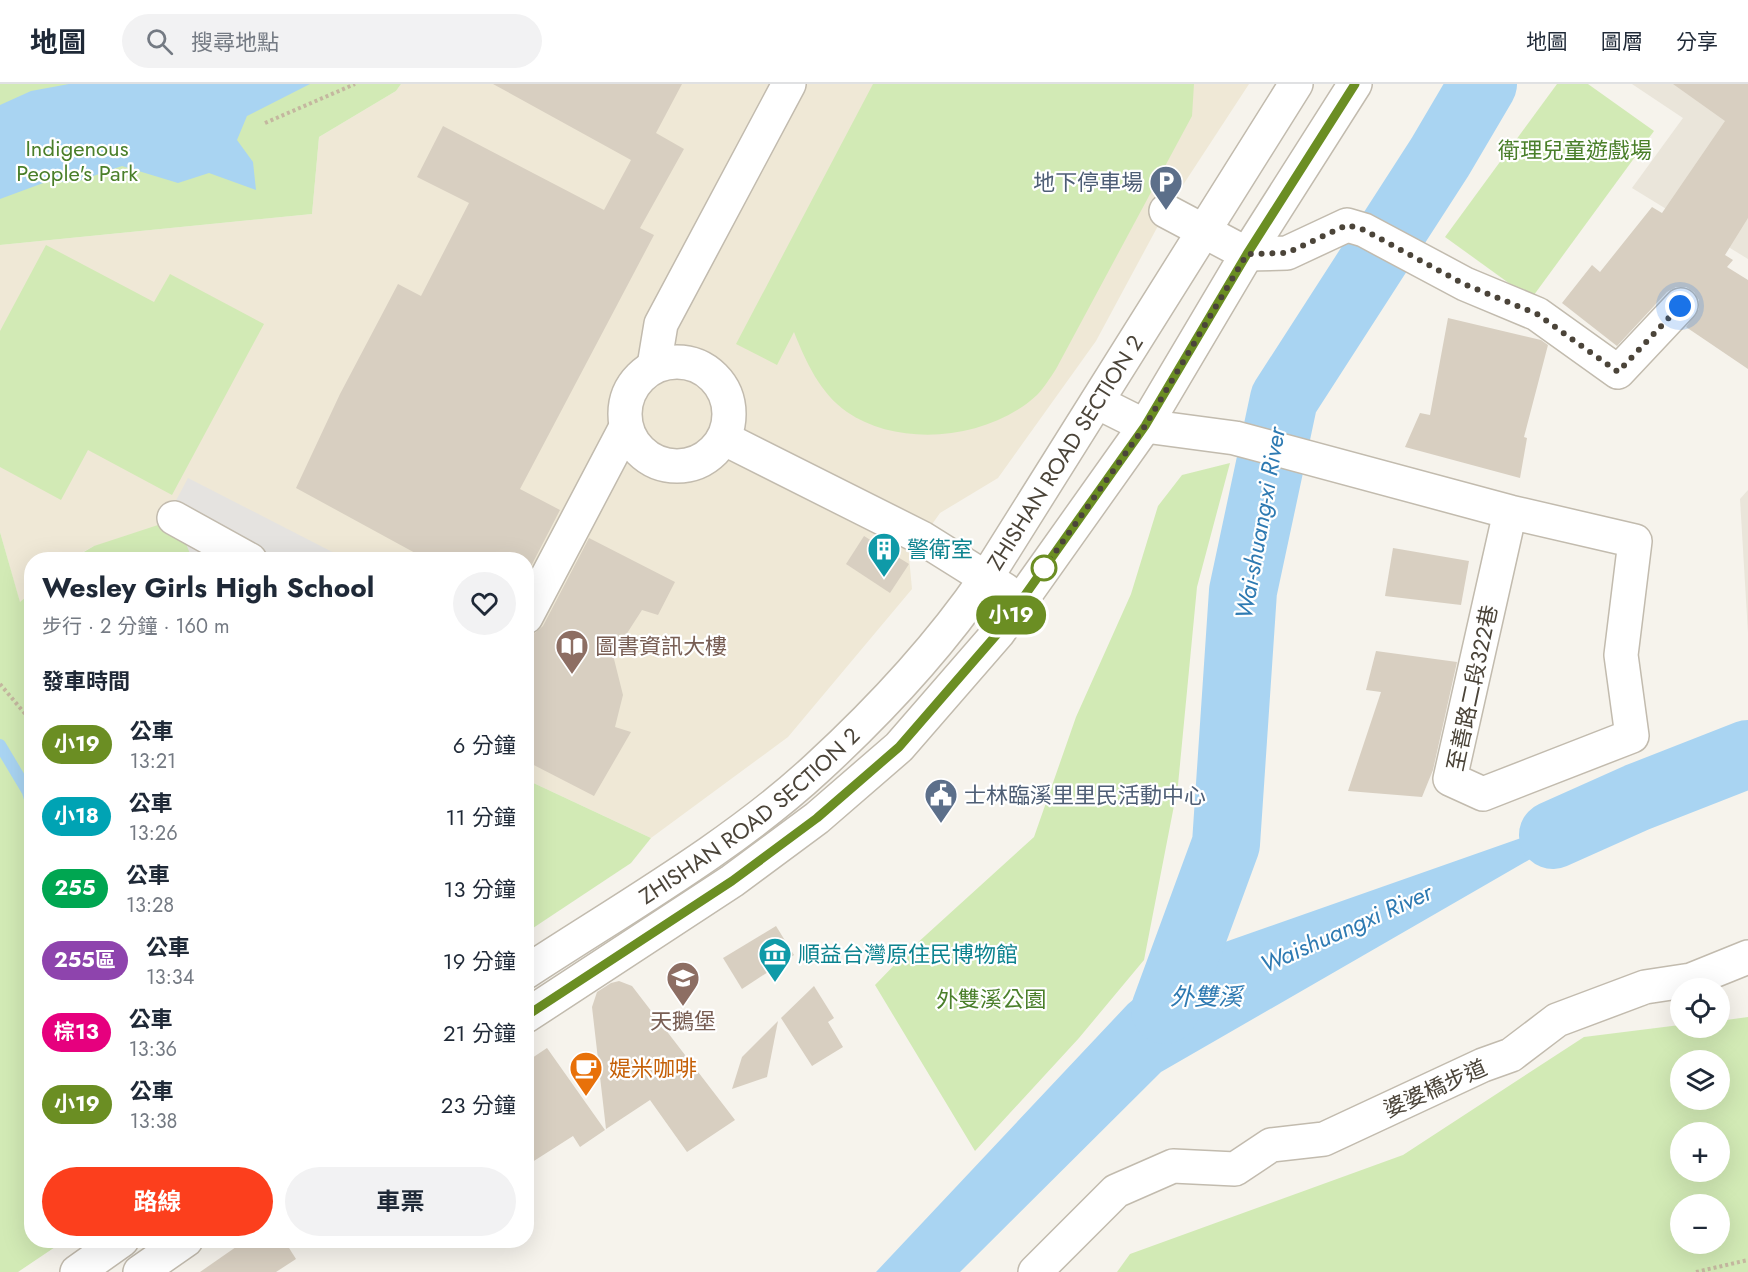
<!DOCTYPE html>
<html lang="zh-TW">
<meta charset="utf-8">
<style>
:root{--surface:#fff;--page:#f2f2f3;--text:#1f2937;--muted:#747a83;--line:#e0e1e3;--accent:#fc3f1d}
body{margin:0;font-family:Jost,"Noto Sans TC",sans-serif;background:var(--page);color:var(--text);height:100vh;display:flex;flex-direction:column;font-size:22px;white-space:nowrap}
*{box-sizing:border-box;margin:0}
p{font-size:20px;color:var(--muted)}
.icon{flex:none;width:33px;height:33px;fill:none;stroke:currentColor;stroke-width:2;stroke-linecap:round;stroke-linejoin:round}
.map{position:relative;flex:1;overflow:hidden}
.drawer{position:absolute;left:24px;top:468px;width:510px;height:696px;display:flex;flex-direction:column;background:var(--surface);border-radius:24px;box-shadow:0 6px 24px #0002}
.drawer>*{flex:none}
.badge{padding:0 12px;border-radius:20px;font-size:21px;line-height:39px}
.fabs{position:absolute;left:1670px;top:894px;display:grid;gap:12px}
.fabs a{display:grid;place-items:center;width:60px;height:60px;border-radius:50%;background:var(--surface);box-shadow:0 6px 24px #0002;font-size:30px}
.you{position:absolute;width:30px;height:30px;margin:-15px;border:4px solid #fff;border-radius:50%;background:#1a73e8;box-shadow:0 0 0 9px #1a73e833}
.map>.badge{position:absolute;translate:-50% -50%;box-shadow:0 0 0 3px #fff}
h2{padding:0 18px;font-size:22px;line-height:54px}
.round{display:grid;place-items:center;flex:none;width:63px;height:63px;border-radius:32px;background:var(--page)}
.headline{display:flex;align-items:center;justify-content:space-between;height:102px;padding:0 18px}
h1{font-size:28px;font-weight:700;line-height:45px}
.primary-button{display:flex;gap:12px;margin-top:auto;padding:12px 18px}
.primary-button a{flex:1;height:69px;border-radius:36px;background:var(--accent);color:#fff;font-size:24px;font-weight:700;line-height:69px;text-align:center}
.primary-button a+a{background:var(--page);color:var(--text)}
ul{padding:0;list-style:none}
li{display:flex;align-items:center;gap:18px;height:72px;padding:0 18px}
li div{flex:1}
li b{display:block;font-size:22px}
li em{font-style:normal}
li .badge{min-width:66px;font-weight:700;text-align:center}
header{display:flex;align-items:center;gap:36px;box-sizing:border-box;height:84px;padding:0 30px;background:var(--surface);border-bottom:2px solid var(--line)}
header strong{font-size:28px}
nav{display:flex;gap:33px;margin-inline-start:auto;font-size:21px}
.search{width:420px;height:54px;background:var(--page);display:flex;align-items:center;gap:15px;box-sizing:border-box;padding:0 21px;border-radius:33px;color:var(--muted);font-size:22px}
.map>svg:first-child{display:block}
.residential{fill:#eae5da}
.education{fill:#efe8d6}
.green{fill:#d2eab5;fill-rule:evenodd}
.parking{fill:#e5e3e0}
.water{fill:#a9d4f2}
.lines{fill:none;stroke-linecap:round;stroke-linejoin:round}
.stream{stroke:#a9d4f2;stroke-width:12}
.river{stroke:#a9d4f2;stroke-width:68}
.building{fill:#d8cfc1}
.minor-casing{stroke:#c2bbae;stroke-width:36}
.path{stroke:#c4b79f;stroke-width:4;stroke-dasharray:3 3;stroke-linecap:butt}
.minor{stroke:#fff;stroke-width:33}
.line-casing{stroke:#fff;stroke-width:14}
.line{stroke:#6b8e23;stroke-width:9}
.walk{stroke:#4b4439;stroke-width:6;stroke-dasharray:0 10.8}
.stop-dot{fill:#fff;stroke:#6b8e23;stroke-width:3}
.labels{text-anchor:middle;dominant-baseline:central;stroke-width:4.5;stroke-linejoin:round;paint-order:stroke}
.park-label{font-size:22px;fill:#4a7f2a;stroke:#fff}
.service-label{font-size:22px;fill:#4e5e75;stroke:#fff;text-anchor:end}
.street-label{font-size:22px;fill:#4b4439;stroke:#fff}
.culture-label{font-size:22px;fill:#0d838f;stroke:#fff;text-anchor:start}
.education-label{font-size:22px;fill:#785e54;stroke:#fff;text-anchor:start}
.food-label{font-size:22px;fill:#c56008;stroke:#fff;text-anchor:start}
.water-label{font-size:24px;font-style:italic;fill:#2e7ab2;stroke:#fff}
</style>
<header>
<strong>地圖</strong>
<div class="search"><svg class="icon" aria-label="search" viewBox="0 0 24 24"><circle cx="10" cy="10" r="6"/><path d="M15 15l6 6"/></svg>搜尋地點</div>
<nav><a>地圖</a><a>圖層</a><a>分享</a></nav>
</header>
<div class="map">
<svg width="1748" height="1188" viewBox="0 0 1748 1188">
<rect width="100%" height="100%" fill="#f6f3ec"/>
<g class="residential">
<path d="M1632,0H1748V175L1632,104L1683,34Z"/>
<path d="M1748,406V549L1740,415Z"/>
</g>
<path class="education" d="M401,0H1249L1166,127L1096,257L998,394L940,429L909,473L912,505L788,653L651,754L527,696L526,476L196,475L94,462L70,475L32,476L31,508L20,519L0,448V161L312,130L319,53L396,7Z"/>
<g class="green">
<path d="M0,0H401L396,7L319,53L312,130L0,161Z"/>
<path d="M873,0H1194L1192,32L1056,285C1050,294 1044,304 1037,311C990,355 901,365 847,328C820,309 806,278 794,248L777,281L736,260Z"/>
<path d="M1557,0H1588L1654,47L1531,215L1445,153Z"/>
<path d="M46,161L154,218L170,190L264,240L172,411L88,366L61,416L0,383V247Z"/>
<path d="M1230,379L1197,503L1178,701L1144,876L1079,954L975,1067L875,901L904,871L1034,753L1076,633L1131,510L1158,422L1182,391Z"/>
<path d="M158,441L183,444L196,476H70L94,462Z"/>
<path d="M0,448L20,518L32,508V1156L64,1157L18,1188H0Z"/>
<path d="M527,696L651,754L631,779L527,848Z"/>
<path d="M1748,933V1188H1117L1130,1170L1403,1071L1584,953L1680,941V944H1719V937ZM1680,976H1719V1016H1680ZM1680,1048H1719V1088H1680ZM1680,1120H1719V1160H1680Z"/>
</g>
<path class="parking" d="M188,394L346,475H192L172,424Z"/>
<g class="water">
<path d="M69,0H310L247,32L237,56L253,78L256,106L209,89L178,99L122,82L76,98H46L0,115V21L31,7Z"/>
<path d="M1638,713L1161,988L960,1188H876L1128,920L1188,871Z"/>
</g>
<g class="lines">
<path class="stream" d="M0,661L28,708L32,722"/>
<g class="river">
<path d="M1553,751L1638,713L1748,670"/>
<path d="M1165,926L1226,760L1243,507L1284,315L1440,73L1483,0"/>
</g>
</g>
<g class="building">
<path d="M493,0H682L656,49L684,65L640,144L654,151L520,405L560,426L526,492V476H428L296,404L340,310L398,200L421,212L469,119L417,93L443,42L604,126L631,76Z"/>
<path d="M1673,0H1748V134L1725,171L1733,176L1727,183L1748,196V285L1686,243L1699,225V216L1694,208L1686,203H1676L1667,208L1617,262L1562,219L1592,181L1600,188L1652,123L1662,129L1725,37Z"/>
<path d="M1448,234L1541,256L1548,261L1524,353L1527,354L1520,394L1405,363L1420,329L1430,331Z"/>
<path d="M864,452L909,480L890,509L846,480Z"/>
<path d="M589,454L675,498L658,531L642,526L613,571L623,611L615,643L631,648L594,712L526,677V552L535,549L543,542Z"/>
<path d="M1393,464L1469,477L1461,521L1385,512Z"/>
<path d="M1376,567L1457,578L1433,686L1422,713L1348,707L1381,608L1366,606Z"/>
<path d="M776,842L794,871L742,905L723,874Z"/>
<path d="M619,897L632,902L735,1036L687,1068L650,1016L606,1045L592,923L597,908L611,899Z"/>
<path d="M814,902L834,934L828,938L843,963L812,982L781,934Z"/>
<path d="M778,937L767,993L732,1005L742,973Z"/>
<path d="M547,964L605,1046L580,1063L573,1052L526,1082V978Z"/>
<path d="M246,1156H284L296,1175L276,1188H200Z"/>
</g>
<g class="lines">
<defs>
<g id="minor">
<path d="M1166,127L1247,170L1287,169L1347,141L1364,146L1465,200L1537,230L1618,288L1681,221"/>
<circle cx="677" cy="330" r="52"/>
<path d="M654,282L661,240L789,0"/>
<path d="M1097,318L1145,342L1235,354L1510,428L1450,695L1483,710L1632,652L1621,571L1635,457L1510,428"/>
<path d="M725,355L922,454L1005,506"/>
<path d="M174,434L250,476"/>
<path d="M526,533L626,343"/>
<path id="s1" d="M526,888C622,825 733,762 817,684C879,627 938,564 986,494L1296,0"/>
<path d="M526,932L732,797L817,734L899,663L998,549L1145,342L1247,170L1355,0"/>
<path d="M77,1188L122,1156"/>
<path d="M140,1188L186,1156"/>
<path d="M1035,1188L1116,1107L1173,1082L1235,1085L1271,1061L1324,1055L1483,981L1511,971L1557,936L1645,903L1691,896L1748,873"/>
</g>
</defs>
<use href="#minor" class="minor-casing"/>
<g class="path">
<path d="M265,39L355,0"/>
<path d="M0,600L32,638"/>
<path d="M1696,1188L1748,1176"/>
</g>
<use href="#minor" class="minor"/>
</g>
<g class="lines">
<defs>
<path id="line" d="M526,932L732,797L817,734L899,663L998,549L1145,342L1247,170L1355,0"/>
</defs>
<use href="#line" class="line-casing"/>
<use href="#line" class="line"/>
<path class="walk" d="M1044,484L1145,342L1247,170L1287,169L1347,141L1364,146L1464,200L1537,230L1618,288L1680,222"/>
</g>
<defs>
<symbol id="parking-pin" viewBox="-11 -11 22 30"><path d="M0 17L-7.5 6A9.5 9.5 0 1 1 7.5 6Z" fill="#5c6f8a" stroke="#fff"/><path d="M-3.5-5.5H1a3.5 3.5 0 0 1 0 7H-1V5.5H-3.5ZM-1-3.4V-.6H.8a1.4 1.4 0 0 0 0-2.8Z" fill="#fff"/></symbol>
<symbol id="building-pin" viewBox="-11 -11 22 30"><path d="M0 17L-7.5 6A9.5 9.5 0 1 1 7.5 6Z" fill="#0f9aa8" stroke="#fff"/><path d="M-4-6H4V6H1V3H-1V6H-4ZM-2.5-4.3h1.7v1.8h-1.7ZM.8-4.3h1.7v1.8H.8ZM-2.5-1h1.7V.8h-1.7ZM.8-1h1.7V.8H.8Z" fill="#fff"/></symbol>
<symbol id="library-pin" viewBox="-11 -11 22 30"><path d="M0 17L-7.5 6A9.5 9.5 0 1 1 7.5 6Z" fill="#8d6e63" stroke="#fff"/><path d="M-6-4Q-3-5.5-.7-3.5V5Q-3 3-6 4ZM6-4Q3-5.5 .7-3.5V5Q3 3 6 4Z" fill="#fff"/></symbol>
<symbol id="civic-pin" viewBox="-11 -11 22 30"><path d="M0 17L-7.5 6A9.5 9.5 0 1 1 7.5 6Z" fill="#5c6f8a" stroke="#fff"/><path d="M-.6-6.5H3V-4.5H.6V-3L4-1V1h2V6H-6V1h2V-1L-.6-3ZM-1.2 2.5V6h2.4V2.5Z" fill="#fff"/></symbol>
<symbol id="museum-pin" viewBox="-11 -11 22 30"><path d="M0 17L-7.5 6A9.5 9.5 0 1 1 7.5 6Z" fill="#0f9aa8" stroke="#fff"/><path d="M0-6L6-3V-2H-6V-3ZM-5-1h2V3h-2ZM-1-1h2V3h-2ZM3-1h2V3H3ZM-6 4H6V6H-6Z" fill="#fff"/></symbol>
<symbol id="school-pin" viewBox="-11 -11 22 30"><path d="M0 17L-7.5 6A9.5 9.5 0 1 1 7.5 6Z" fill="#8d6e63" stroke="#fff"/><path d="M0-5L7-2L0 1L-7-2ZM-4 1L0 2.5L4 1V4Q0 6-4 4Z" fill="#fff"/></symbol>
<symbol id="cafe-pin" viewBox="-11 -11 22 30"><path d="M0 17L-7.5 6A9.5 9.5 0 1 1 7.5 6Z" fill="#e8710a" stroke="#fff"/><path d="M-5.5-4.5H6V0H3Q3 3.5 0 3.5H-2.5Q-5.5 3.5-5.5 0ZM3-3.2v2h1.7v-2ZM-6 4.5H4V6H-6Z" fill="#fff"/></symbol>
</defs>
<g fill-rule="evenodd">
<use href="#parking-pin" x="1147" y="79" width="38" height="52"/>
<use href="#building-pin" x="865" y="446" width="38" height="52"/>
<use href="#library-pin" x="553" y="543" width="38" height="52"/>
<use href="#civic-pin" x="922" y="692" width="38" height="52"/>
<use href="#museum-pin" x="756" y="851" width="38" height="52"/>
<use href="#school-pin" x="664" y="875" width="38" height="52"/>
<use href="#cafe-pin" x="567" y="965" width="38" height="52"/>
</g>
<circle class="stop-dot" cx="1044" cy="484" r="12"/>
<g class="labels">
<g class="park-label">
<text x="77" y="64">Indigenous<tspan x="77" dy="25">People's Park</tspan></text>
<text x="1575" y="66">衛理兒童遊戲場</text>
<text x="991" y="915">外雙溪公園</text>
</g>
<g class="service-label">
<text x="1143" y="98">地下停車場</text>
<text x="964" y="711" text-anchor="start">士林臨溪里里民活動中心</text>
</g>
<g class="street-label">
<text stroke="none"><textPath href="#s1" startOffset="759">ZHISHAN ROAD SECTION 2</textPath></text>
<text transform="translate(1472 604) rotate(-78)">至善路二段322巷</text>
<text stroke="none"><textPath href="#s1" startOffset="273">ZHISHAN ROAD SECTION 2</textPath></text>
<text transform="translate(1435 1004) rotate(-24)">婆婆橋步道</text>
</g>
<g class="culture-label">
<text x="907" y="465">警衛室</text>
<text x="798" y="870">順益台灣原住民博物館</text>
</g>
<g class="education-label">
<text x="595" y="562">圖書資訊大樓</text>
<text x="683" y="937" text-anchor="middle">天鵝堡</text>
</g>
<g class="food-label">
<text x="609" y="984">媞米咖啡</text>
</g>
<g class="water-label">
<text transform="translate(1260 439) rotate(-80)">Wai-shuang-xi River</text>
<text transform="translate(1346 844) rotate(-24)">Waishuangxi River</text>
<text x="1206" y="912">外雙溪</text>
</g>
</g>
</svg>
<div class="fabs">
<a><svg class="icon" aria-label="locate" viewBox="0 0 24 24"><circle cx="12" cy="12" r="6"/><path d="M12 2v4M12 18v4M2 12h4M18 12h4"/></svg></a>
<a><svg class="icon" aria-label="layers" viewBox="0 0 24 24"><path d="M12 4l9 5-9 5-9-5zM3 14l9 5 9-5"/></svg></a>
<a>+</a>
<a>−</a>
</div>
<div class="you" style="left:1680px;top:222px"></div>
<b class="badge" style="left:1011px;top:531px;background:#6b8e23;color:#fff">小19</b>
<section class="drawer">
<div class="headline"><div><h1>Wesley Girls High School</h1><p>步行 · 2 分鐘 · 160 m</p></div><a class="round"><svg class="icon" aria-label="heart" viewBox="0 0 24 24"><path d="M12 20l-8-8c-3-5 5-10 8-4 3-6 11-1 8 4z"/></svg></a></div>
<h2>發車時間</h2>
<ul>
<li><span class="badge" style="background:#6b8e23;color:#fff">小19</span><div><b>公車</b><p>13:21</p></div><em>6 分鐘</em></li>
<li><span class="badge" style="background:#00a3b4;color:#fff">小18</span><div><b>公車</b><p>13:26</p></div><em>11 分鐘</em></li>
<li><span class="badge" style="background:#00a651;color:#fff">255</span><div><b>公車</b><p>13:28</p></div><em>13 分鐘</em></li>
<li><span class="badge" style="background:#8e44ad;color:#fff">255區</span><div><b>公車</b><p>13:34</p></div><em>19 分鐘</em></li>
<li><span class="badge" style="background:#e6007e;color:#fff">棕13</span><div><b>公車</b><p>13:36</p></div><em>21 分鐘</em></li>
<li><span class="badge" style="background:#6b8e23;color:#fff">小19</span><div><b>公車</b><p>13:38</p></div><em>23 分鐘</em></li>
</ul>
<div class="primary-button"><a>路線</a><a>車票</a></div>
</section>
</div>
